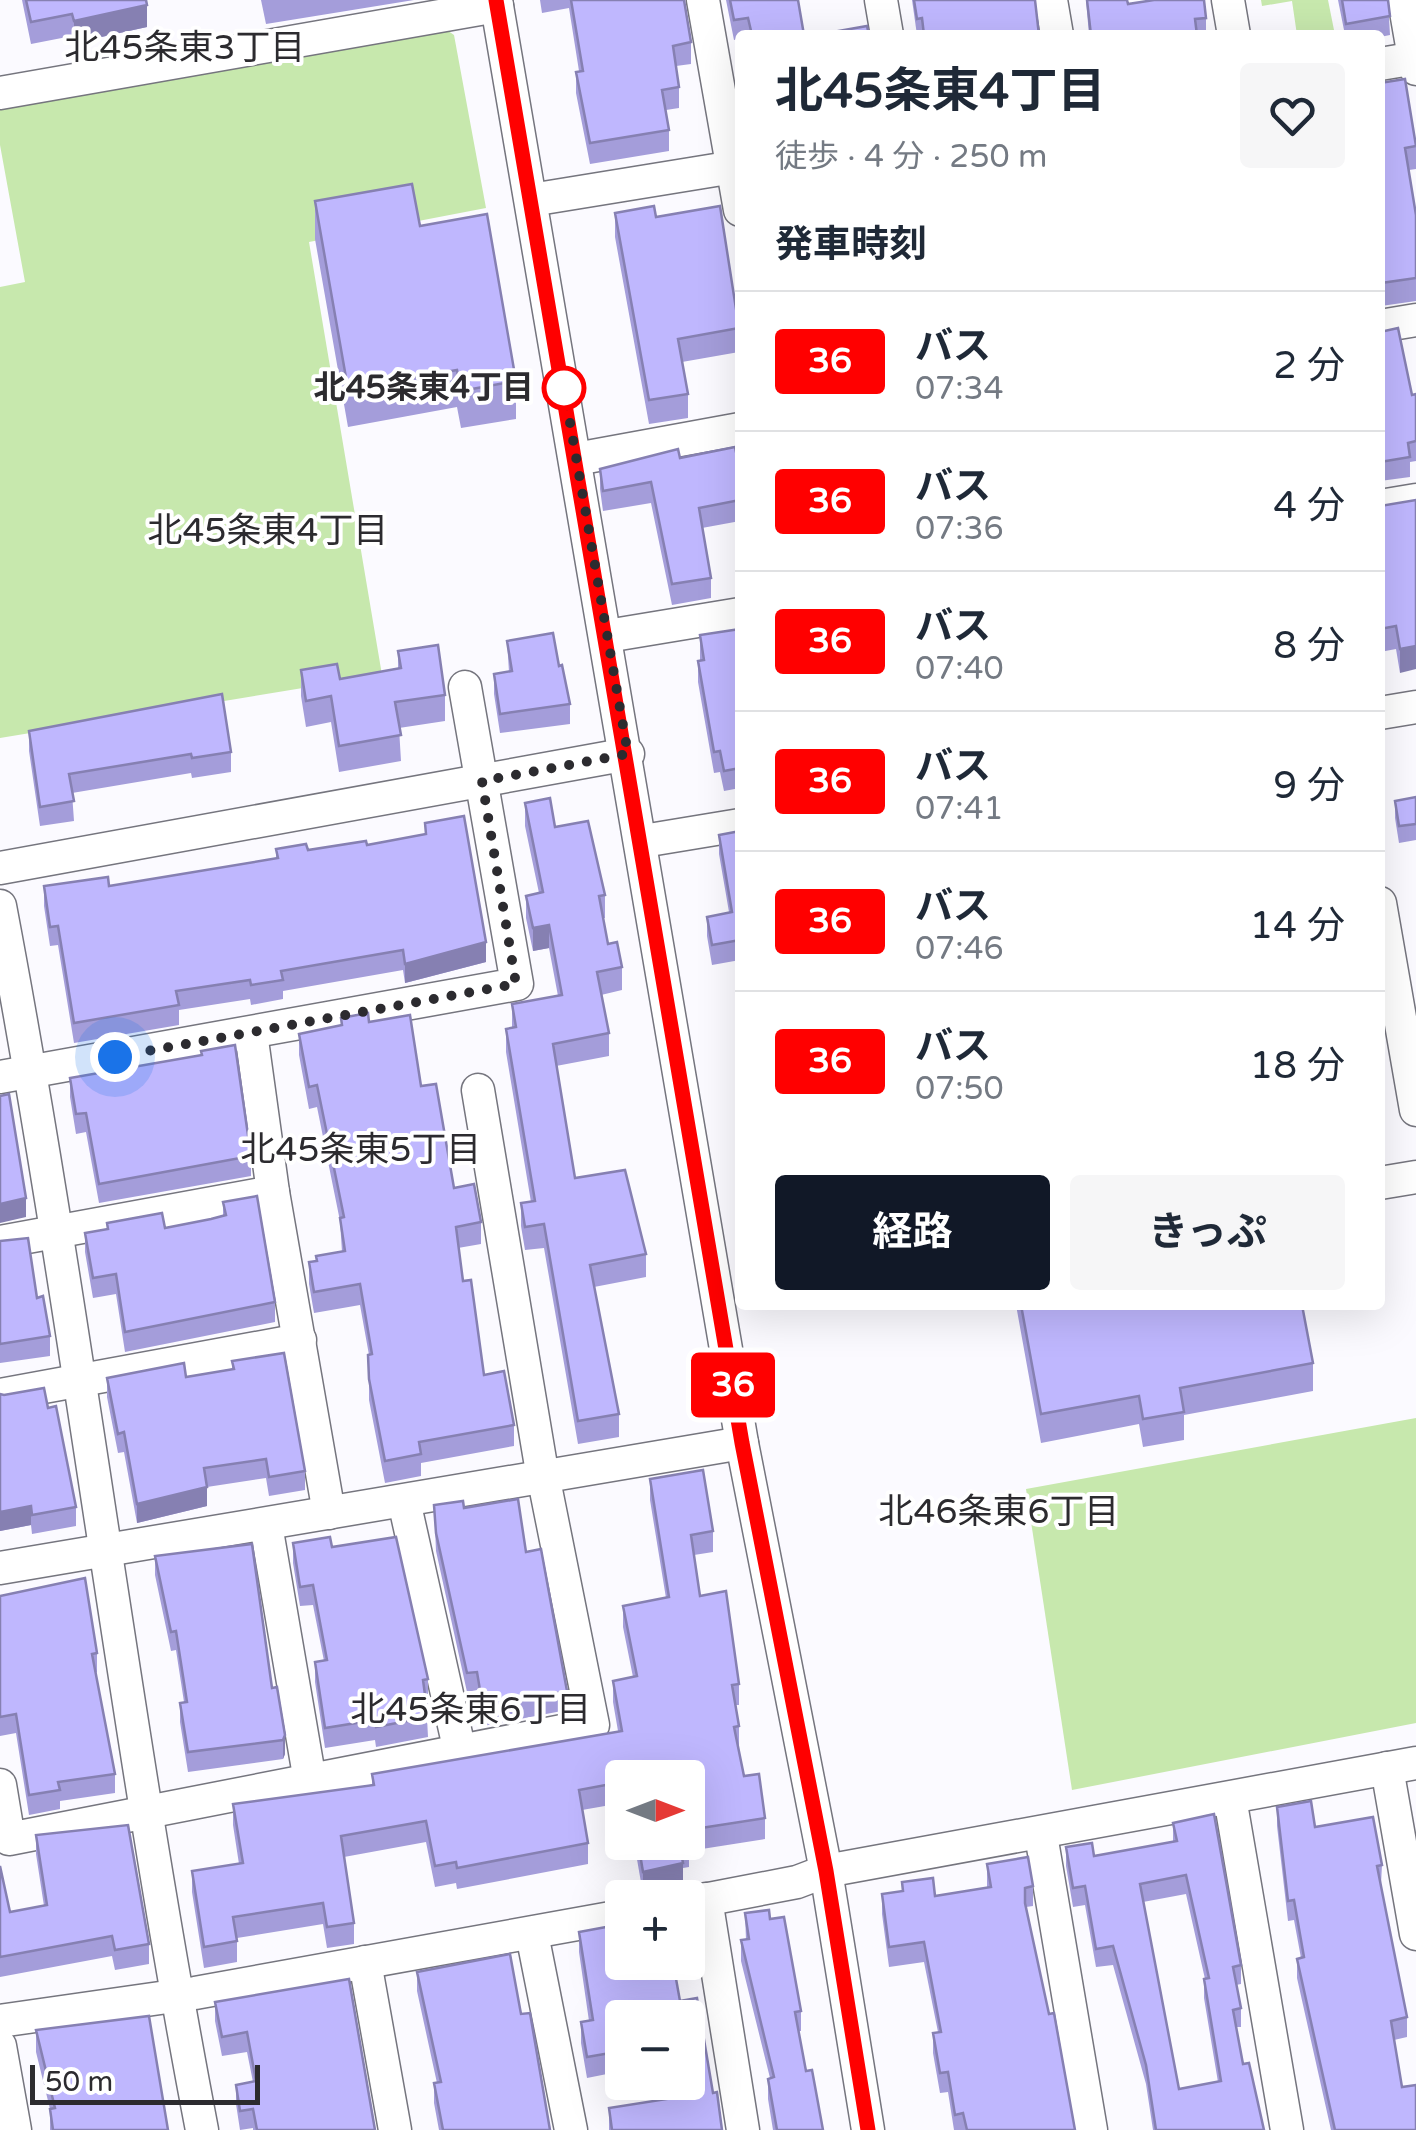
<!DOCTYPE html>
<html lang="ja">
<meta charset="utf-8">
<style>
:root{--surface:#fff;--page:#f6f6f7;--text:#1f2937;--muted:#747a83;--line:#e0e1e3;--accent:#111827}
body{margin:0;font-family:"Varela Round","Noto Sans JP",sans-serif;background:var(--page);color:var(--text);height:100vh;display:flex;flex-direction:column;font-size:38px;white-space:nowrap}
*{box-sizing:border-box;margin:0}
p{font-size:32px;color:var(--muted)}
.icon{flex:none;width:55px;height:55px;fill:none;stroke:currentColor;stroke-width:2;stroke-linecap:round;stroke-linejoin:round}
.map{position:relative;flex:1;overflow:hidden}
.drawer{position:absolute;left:735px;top:30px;width:650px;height:1280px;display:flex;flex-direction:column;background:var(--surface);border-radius:10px;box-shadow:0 10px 40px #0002}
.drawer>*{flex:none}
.badge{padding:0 20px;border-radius:8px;font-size:35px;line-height:65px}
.needle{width:65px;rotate:90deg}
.controls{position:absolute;left:605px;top:1760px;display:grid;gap:20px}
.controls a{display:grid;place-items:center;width:100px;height:100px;border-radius:10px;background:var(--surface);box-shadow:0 10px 40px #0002;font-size:50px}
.scale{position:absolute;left:30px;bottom:25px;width:230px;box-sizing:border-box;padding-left:10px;border:5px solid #2c2b2f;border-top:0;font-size:28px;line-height:35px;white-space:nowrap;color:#2c2b2f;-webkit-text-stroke:8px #fff;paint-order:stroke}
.you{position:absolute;width:50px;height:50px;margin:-25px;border:8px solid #fff;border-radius:50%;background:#1a73e8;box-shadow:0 0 0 15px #1a73e833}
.map>.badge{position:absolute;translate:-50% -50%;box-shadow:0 0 0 5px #fff}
h2{padding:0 40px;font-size:38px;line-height:90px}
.round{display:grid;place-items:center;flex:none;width:105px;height:105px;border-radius:10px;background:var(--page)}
.summary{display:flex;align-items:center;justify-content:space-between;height:170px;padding:0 40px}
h1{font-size:48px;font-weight:700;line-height:75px}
.primary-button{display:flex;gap:20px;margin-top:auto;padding:20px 40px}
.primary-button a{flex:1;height:115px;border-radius:10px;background:var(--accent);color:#fff;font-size:40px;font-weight:700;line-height:115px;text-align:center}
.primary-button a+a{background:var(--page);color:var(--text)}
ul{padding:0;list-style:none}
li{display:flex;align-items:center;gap:30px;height:140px;padding:0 40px;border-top:2px solid var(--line)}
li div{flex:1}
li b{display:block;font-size:38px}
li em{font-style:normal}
li .badge{min-width:110px;font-weight:700;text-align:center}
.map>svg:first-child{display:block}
.green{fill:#c7e8ad}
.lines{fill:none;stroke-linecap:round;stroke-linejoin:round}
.minor-casing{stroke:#75757e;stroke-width:35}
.minor{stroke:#fff;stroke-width:32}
.wall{fill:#a49dda;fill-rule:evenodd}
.shaded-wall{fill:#8680b2}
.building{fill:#bfb7fe;stroke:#8680b2;stroke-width:2.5;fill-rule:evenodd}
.line-casing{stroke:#fff;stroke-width:22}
.line{stroke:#f00;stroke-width:15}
.walk{stroke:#2c2b2f;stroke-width:10;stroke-dasharray:0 18}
.stop-dot{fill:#fff;stroke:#f00;stroke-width:5}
.labels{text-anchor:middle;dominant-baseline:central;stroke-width:8;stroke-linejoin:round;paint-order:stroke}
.stop-label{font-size:32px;font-weight:bold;fill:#2c2b2f;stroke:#fff;text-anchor:end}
.neighbourhood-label{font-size:35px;fill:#2c2b2f;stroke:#fff}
</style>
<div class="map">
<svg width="1416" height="2130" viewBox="0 0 1416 2130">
<rect width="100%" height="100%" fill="#fbfaff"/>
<g class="green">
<path d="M1261,0H1328L1335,35H1297L1292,1L1262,6Z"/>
<path d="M444,28L454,35L486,208L309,242L382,675L0,738V287L25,282L0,145V109Z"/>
<path d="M1416,1418V1723L1072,1790L1026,1489Z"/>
</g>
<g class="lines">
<defs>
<g id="minor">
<path d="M496,0L742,1443L826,1871L868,2130"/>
<path d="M703,0L740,210"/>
<path d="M881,0L887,35"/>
<path d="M1051,0L1057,35"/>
<path d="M1228,0L1234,35"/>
<path d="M1404,0L1416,69"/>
<path d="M1380,64L1416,58"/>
<path d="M0,93L497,6"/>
<path d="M531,200L740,166"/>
<path d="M1380,326L1416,320"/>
<path d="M576,459L740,429"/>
<path d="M1380,506L1416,500"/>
<path d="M607,636L740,614"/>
<path d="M1380,713L1416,707"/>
<path d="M643,841L740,825"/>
<path d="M0,868L628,754"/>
<path d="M1380,903L1416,1110"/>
<path d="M0,906C77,1313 124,1724 202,2130"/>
<path d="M251,1033L273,1192L329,1513"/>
<path d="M0,1077L517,984L465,687"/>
<path d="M1380,1183L1416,1177"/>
<path d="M0,1242L273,1192"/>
<path d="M0,1395L300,1340"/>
<path d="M404,1501L460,1752"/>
<path d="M266,1525L310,1781"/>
<path d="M0,1568L742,1443"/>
<path d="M1387,1768L1416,1934"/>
<path d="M0,1785L9,1839L593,1725L540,1460L478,1090"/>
<path d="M1230,1798L1287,2130"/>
<path d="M1041,1835L1091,2130"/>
<path d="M706,1899L743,2130"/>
<path d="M688,1903L797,1882L826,1871L1416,1763"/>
<path d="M532,1934L571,2130"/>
<path d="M365,1962L395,2130"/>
<path d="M0,2021L195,1993L622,1916"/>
<path d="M0,2046L15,2130"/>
</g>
</defs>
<use href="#minor" class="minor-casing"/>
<use href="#minor" class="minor"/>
</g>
<g class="wall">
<path d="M22,0H146L147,27L74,43L72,36L31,44Z"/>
<path d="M261,0H414L266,24Z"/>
<path d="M540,0H684L691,42V64L676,66L679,87V108L666,110L669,130V151L590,164L576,93V72L579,71L569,8L542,13Z"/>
<path d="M726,0H798L804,35H740V39L734,40Z"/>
<path d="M912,0H1035L1039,35H917Z"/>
<path d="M1086,0L1128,4L1206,18V35H1089Z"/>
<path d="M1338,0H1388L1390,35L1380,37V35H1345Z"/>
<path d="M1380,83L1416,146V169L1409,170L1416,215V301L1381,306Z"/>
<path d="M315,201L420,226L516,381V419L461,428L457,407L348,427L315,239Z"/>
<path d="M615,213L656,217L739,328V352L682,362L688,394V418L649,424L615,237Z"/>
<path d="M1380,332L1412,395L1416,394V461L1410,462V477L1380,481Z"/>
<path d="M740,451V521L702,528L711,578V598L672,605L651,503L603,511L600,489V469Z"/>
<path d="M1416,500L1400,673L1396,649L1380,652V506Z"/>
<path d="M740,629V788L724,791L720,772L714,773L698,682V661H700V635Z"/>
<path d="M507,641L559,666L570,704V724L500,733L494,694V674L509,672Z"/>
<path d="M398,651L445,695V721L399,728L401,761L339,772L331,722L306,727L301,696V670L340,679L398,669Z"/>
<path d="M29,731L231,752V772L192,778L191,773L72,793L74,821L40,826L29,751Z"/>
<path d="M1416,797V840L1399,843L1395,818V801Z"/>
<path d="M525,803L555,827L605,895V918H603L608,944L622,967V990L601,995L609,1033V1056L556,1066L575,1178L646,1254V1277L594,1287L619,1414V1437L578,1444L544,1248L525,1250L521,1226V1203L531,1202L506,1052V1029L512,1028V1004L558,996L549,948L533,951L526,918V896L539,893L525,826Z"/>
<path d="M425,823L486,962L405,983L403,970L283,991V999L251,1005L250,999L179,1010V1025L74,1043L58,945L50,946L44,906V886H109L276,858V849L308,850L367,845L425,835Z"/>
<path d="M740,831V960L712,965L707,936V917L729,912L719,854V835Z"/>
<path d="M341,1018L369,1022L421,1086L454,1188L481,1222V1244L458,1248L463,1281L484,1375L514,1425V1446L421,1463V1476L385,1483L369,1400V1355L360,1305L314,1313L309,1284V1262L342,1252L340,1221L317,1107L309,1109L299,1055V1034L341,1025Z"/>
<path d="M70,1078L251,1156V1176L99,1203L86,1132L76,1134L70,1097Z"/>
<path d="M223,1202L275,1302V1322L125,1352L116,1294L93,1298L85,1252V1233L107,1229V1223L165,1228L211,1219L223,1215Z"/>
<path d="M0,1241L37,1298L50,1336V1356L0,1363Z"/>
<path d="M1016,1305H1302L1313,1363V1391L1184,1415V1440L1143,1447L1139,1424L1041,1443Z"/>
<path d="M232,1361L305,1471V1490L269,1496L266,1478L207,1487V1506L137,1523L124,1452L118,1453L107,1397V1378L186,1377L232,1369Z"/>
<path d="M0,1394L48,1408L76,1507V1526L32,1534L31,1525L0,1531Z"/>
<path d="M650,1479L713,1531V1552L694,1555L700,1596L739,1684V1705H736L739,1726V1747L738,1748L744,1776L765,1818V1839L689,1851V1867L683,1868V1884L643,1894L634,1842H688V1778H622V1803L582,1810L588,1843V1864L457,1889L456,1883L435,1887L426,1842L344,1857L354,1923V1944L327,1948L323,1924L237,1938V1962L204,1968L192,1892V1871L239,1864L233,1825V1804L372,1785V1774L618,1731L613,1702V1681L633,1677L623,1627V1606L666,1598L650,1500Z"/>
<path d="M434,1505L464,1508L567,1691V1710L483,1726L477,1690L467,1692L436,1551Z"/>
<path d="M293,1543L332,1547L428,1679V1698L426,1699L428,1737L376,1747L375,1740L325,1748L315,1682V1662L324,1661L313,1605L300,1606L293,1563Z"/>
<path d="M155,1556L272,1688L277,1687L285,1754L283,1759L188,1772L180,1722V1703L184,1702L176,1650L171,1651L155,1575Z"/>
<path d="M0,1596L97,1653V1672L96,1673L115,1774V1793L60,1801V1809L29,1815L16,1733L0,1736Z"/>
<path d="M1277,1807L1382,1865L1381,1884L1407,2017V2037L1394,2040L1402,2087L1416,2130H1331L1297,1978V1959L1301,1958L1294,1920L1288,1921L1277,1826Z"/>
<path d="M1173,1823L1241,1965V1984L1236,1985L1241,2008V2027H1236L1243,2064L1264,2130H1153L1146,2084L1113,1965L1096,1967L1085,1905L1073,1907L1066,1866V1847L1094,1856L1173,1842ZM1186,1894L1205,1979H1204V1998L1218,2082L1179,2089L1143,1902Z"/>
<path d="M36,1835L149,1944V1964L115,1970L112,1956L0,1977V1866L10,1912L44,1906L36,1854Z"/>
<path d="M987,1864L1033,1886V1906L1026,1907L1075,2130H954L948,2092L940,2093L933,2053V2033L938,2032L924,1962L889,1967L882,1914V1894L902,1891V1882L935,1896L987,1888Z"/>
<path d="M745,1913L770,1919L801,2011V2031H799L806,2071L823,2130H773L768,2099V2079L770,2078L741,1961V1940H746Z"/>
<path d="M617,1925L622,1951V1962H673L680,2001L697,1998L713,2093L717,2092L722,2130H609V2108L670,2099L667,2082H688V2018H622V2071L587,2078L581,2043V2022L589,2021L579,1952V1932Z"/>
<path d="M417,1972L521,2014L550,2130H439L434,2103V2083H437L417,1991Z"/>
<path d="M215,2002L375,2130H253V2128L240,2130L236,2104V2085L253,2082L247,2052L222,2056L215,2021Z"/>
<path d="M36,2030L168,2130H50V2109L36,2052Z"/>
</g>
<g class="shaded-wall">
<path d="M147,5V27L74,43V21Z"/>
<path d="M1416,646V669L1400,673V649Z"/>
<path d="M549,925V948L533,951V928Z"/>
<path d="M486,942V962L405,983V964Z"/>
<path d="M26,1198V1217L0,1223V1204Z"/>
<path d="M207,1487V1506L137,1523V1504Z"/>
<path d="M31,1506V1525L0,1531V1512Z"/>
<path d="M285,1735V1754L283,1759V1740Z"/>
<path d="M683,1863V1884L643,1894V1872Z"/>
</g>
<g class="building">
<path d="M26,0H146L147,5L74,21L72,14L31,22Z"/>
<path d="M571,0H684L691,42L673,46L679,87L662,90L669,130L590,143L576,72L583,71Z"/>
<path d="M730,0H798L804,35H752L748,18L734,20Z"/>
<path d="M914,0H1035L1039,35H924L922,18L917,19Z"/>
<path d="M1087,0H1127L1128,4L1154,0H1204L1206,18L1195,19L1197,35H1091Z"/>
<path d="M1342,0H1388L1390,16L1346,24Z"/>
<path d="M867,26L869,35H816Z"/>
<path d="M1405,79L1416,146L1405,148L1416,215V278L1381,283L1380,83Z"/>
<path d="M412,184L420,226L487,214L516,381L461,391L457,370L348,389L315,201Z"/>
<path d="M654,206L656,217L720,206L739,328L678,339L688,394L649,400L615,213Z"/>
<path d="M1398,328L1412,395L1416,394V441L1408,443L1410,457L1380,462V332Z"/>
<path d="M735,447L736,452L740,451V500L699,508L711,578L672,584L651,482L603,491L600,469L678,449L680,458Z"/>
<path d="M1416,500V646L1400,649L1396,626L1380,629V506Z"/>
<path d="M740,629V768L724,771L720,751L714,752L698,661L704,660L700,635Z"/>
<path d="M553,633L559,666L562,665L570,704L500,714L494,674L512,671L507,641Z"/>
<path d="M438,645L445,695L395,702L401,735L339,746L331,696L306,701L301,670L337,664L340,679L401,668L398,651Z"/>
<path d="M222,694L231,752L192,758L191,754L69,774L74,801L40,807L29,731Z"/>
<path d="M1416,797V824L1399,826L1395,801Z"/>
<path d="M550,798L555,827L588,821L605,895L599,896L608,944L617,942L622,967L597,972L609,1033L553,1044L575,1178L625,1170L646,1254L590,1265L619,1414L578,1421L544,1224L525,1227L521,1203L535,1201L506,1029L516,1027L512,1004L562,995L549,925L533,928L526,896L543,892L525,803Z"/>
<path d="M464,816L486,942L405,964L403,950L281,971L283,980L251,985L250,980L176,991L179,1005L74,1023L58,926L50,927L44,886L108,877L109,886L278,858L276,849L306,844L308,850L366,841L367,845L426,834L425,823Z"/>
<path d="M740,831V940L712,945L707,917L732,912L719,835Z"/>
<path d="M368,1013L369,1022L410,1015L421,1086L436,1084L454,1188L474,1184L481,1222L456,1227L463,1281L471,1280L484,1375L504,1371L514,1425L419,1442L421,1454L385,1461L369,1379L368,1355L372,1354L360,1284L314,1292L309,1262L317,1261L316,1256L345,1251L340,1218L344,1217L317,1085L309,1087L299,1034L342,1025L341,1018Z"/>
<path d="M235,1045L251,1156L99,1184L86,1113L76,1114L70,1078L202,1055L201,1051Z"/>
<path d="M9,1094L26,1198L0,1204V1096Z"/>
<path d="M257,1196L275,1302L125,1332L116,1274L93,1278L85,1233L108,1229L107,1223L162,1213L165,1228L211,1219L226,1215L223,1202Z"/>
<path d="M28,1238L37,1298L43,1296L50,1336L0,1344V1241Z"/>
<path d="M1021,1305H1302L1313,1363L1180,1388L1184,1412L1143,1419L1139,1396L1041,1414Z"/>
<path d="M284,1353L305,1471L269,1477L266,1459L204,1468L207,1487L137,1504L124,1432L118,1434L107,1378L184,1363L186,1377L234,1369L232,1361Z"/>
<path d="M44,1388L48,1408L56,1406L76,1507L32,1515L31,1506L0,1512V1394L4,1395Z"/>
<path d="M703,1470L713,1531L691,1535L700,1596L726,1591L739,1684L732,1685L739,1726L734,1727L744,1776L759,1774L765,1818L688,1830V1778H622V1782L579,1790L588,1843L457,1868L456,1862L435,1866L426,1821L341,1836L354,1923L327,1927L323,1903L233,1917L237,1941L204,1947L192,1871L243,1863L233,1804L374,1785L372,1774L622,1731L613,1681L637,1676L623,1606L669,1597L650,1479Z"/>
<path d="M518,1499L526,1552L541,1549L567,1691L483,1708L477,1672L467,1673L436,1533L434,1505L463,1501L464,1508Z"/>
<path d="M330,1537L332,1547L396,1537L428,1679L423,1680L428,1717L376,1727L375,1720L325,1728L315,1662L327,1660L313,1585L300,1587L293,1543Z"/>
<path d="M252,1544L272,1688L277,1687L285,1735L283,1740L188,1752L180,1703L187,1702L176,1631L171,1632L155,1556Z"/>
<path d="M85,1578L97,1653L92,1654L115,1774L58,1782L60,1790L29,1795L16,1714L0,1717V1596Z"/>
<path d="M1311,1801L1315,1827L1373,1817L1382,1865L1377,1866L1407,2017L1391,2021L1402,2087L1416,2085V2130H1335L1297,1959L1304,1957L1294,1900L1288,1901L1277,1807Z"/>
<path d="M1214,1814L1241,1965L1233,1967L1241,2008L1233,2010L1243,2064L1249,2063L1264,2130H1156L1146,2065L1113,1946L1096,1949L1085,1886L1073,1888L1066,1847L1092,1843L1094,1856L1177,1841L1173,1823ZM1186,1875L1209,1978L1204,1979L1221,2081L1179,2089L1140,1884Z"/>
<path d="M128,1825L149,1944L115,1950L112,1936L0,1957V1866L10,1912L47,1905L36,1835Z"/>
<path d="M688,1840L689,1846L680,1847L683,1863L643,1872L638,1842H688Z"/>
<path d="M1028,1857L1033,1886L1025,1888V1903L1049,2014L1054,2013L1075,2130H967L963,2113L955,2115L948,2072L940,2073L933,2033L941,2032L924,1942L889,1947L882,1894L903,1891L902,1882L933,1878L935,1896L991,1887L987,1864Z"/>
<path d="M769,1910L770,1919L784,1917L801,2011L795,2012L806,2071L812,2070L823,2130H777L768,2079L774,2077L741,1940L749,1939L745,1913Z"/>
<path d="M617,1925L622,1951V1962H673L680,2001L697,1998L713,2093L717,2092L722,2130H612L609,2108L673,2098L670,2082H688V2018H622V2051L587,2057L581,2022L593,2020L579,1932Z"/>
<path d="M510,1954L521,2014L530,2013L550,2130H443L434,2083L441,2082L417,1972Z"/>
<path d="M349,1979L375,2130H257L253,2109L240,2111L236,2085L256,2081L247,2032L222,2037L215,2002Z"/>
<path d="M149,2016L168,2130H53L50,2109L55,2108L36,2030Z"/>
</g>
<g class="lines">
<defs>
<path id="line" d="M496,0L742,1443L826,1871L868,2130"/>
</defs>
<use href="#line" class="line-casing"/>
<use href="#line" class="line"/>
<path class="walk" d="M115,1057L516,984L482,781L628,754L564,388"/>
</g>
<circle class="stop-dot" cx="564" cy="388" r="20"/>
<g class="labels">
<g class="stop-label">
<text x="534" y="388">北45条東4丁目</text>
</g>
<g class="neighbourhood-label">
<text x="185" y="48">北45条東3丁目</text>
<text x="268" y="531">北45条東4丁目</text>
<text x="361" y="1150">北45条東5丁目</text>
<text x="999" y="1512">北46条東6丁目</text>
<text x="471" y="1710">北45条東6丁目</text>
</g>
</g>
</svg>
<div class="controls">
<a><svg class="needle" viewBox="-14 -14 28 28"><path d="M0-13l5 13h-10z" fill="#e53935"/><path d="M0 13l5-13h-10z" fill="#747a83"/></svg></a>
<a>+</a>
<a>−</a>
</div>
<div class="scale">50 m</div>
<div class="you" style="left:115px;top:1057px"></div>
<b class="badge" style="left:733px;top:1385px;background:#f00;color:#fff">36</b>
<section class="drawer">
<div class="summary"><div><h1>北45条東4丁目</h1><p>徒歩 · 4 分 · 250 m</p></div><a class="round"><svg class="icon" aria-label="heart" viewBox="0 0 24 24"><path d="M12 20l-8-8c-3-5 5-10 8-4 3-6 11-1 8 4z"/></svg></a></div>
<h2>発車時刻</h2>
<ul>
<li><span class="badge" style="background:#f00;color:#fff">36</span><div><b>バス</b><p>07:34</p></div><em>2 分</em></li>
<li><span class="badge" style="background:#f00;color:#fff">36</span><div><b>バス</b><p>07:36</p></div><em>4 分</em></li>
<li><span class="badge" style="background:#f00;color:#fff">36</span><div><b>バス</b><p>07:40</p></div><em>8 分</em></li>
<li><span class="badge" style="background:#f00;color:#fff">36</span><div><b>バス</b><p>07:41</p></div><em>9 分</em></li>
<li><span class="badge" style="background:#f00;color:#fff">36</span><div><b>バス</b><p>07:46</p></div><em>14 分</em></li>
<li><span class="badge" style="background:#f00;color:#fff">36</span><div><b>バス</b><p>07:50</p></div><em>18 分</em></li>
</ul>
<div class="primary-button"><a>経路</a><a>きっぷ</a></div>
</section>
</div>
